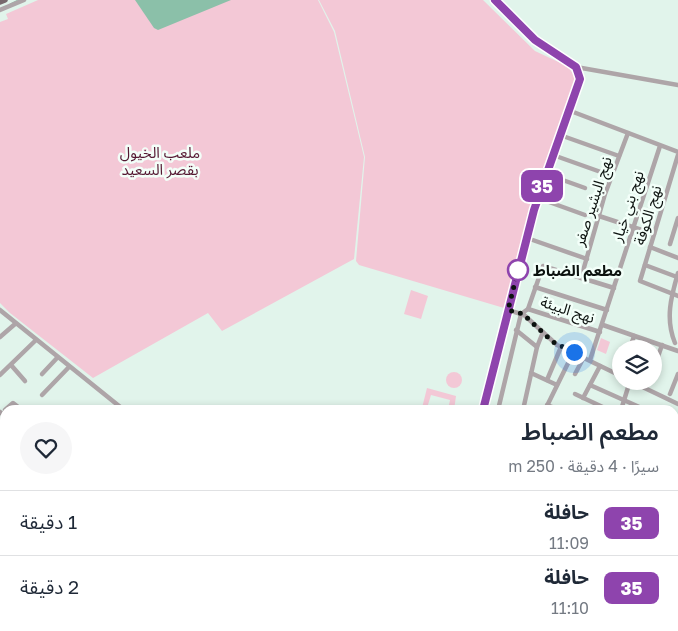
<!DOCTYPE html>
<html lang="ar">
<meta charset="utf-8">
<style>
:root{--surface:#fff;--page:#f6f6f7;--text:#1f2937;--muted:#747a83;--line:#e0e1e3}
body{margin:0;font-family:"Golos Text","Noto Sans Arabic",sans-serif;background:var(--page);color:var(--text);direction:rtl;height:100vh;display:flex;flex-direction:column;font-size:19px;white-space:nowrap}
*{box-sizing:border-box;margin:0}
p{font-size:16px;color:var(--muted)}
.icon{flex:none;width:28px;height:28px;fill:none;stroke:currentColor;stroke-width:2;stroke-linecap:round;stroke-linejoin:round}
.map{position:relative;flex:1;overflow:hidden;direction:ltr}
.panel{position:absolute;left:0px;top:405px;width:679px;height:226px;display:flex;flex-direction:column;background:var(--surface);border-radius:15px 15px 0 0;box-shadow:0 2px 8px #0003;direction:rtl}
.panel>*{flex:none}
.badge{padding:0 10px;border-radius:8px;font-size:18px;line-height:32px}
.controls{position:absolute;left:612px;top:340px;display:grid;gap:10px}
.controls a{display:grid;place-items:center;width:50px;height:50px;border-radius:50%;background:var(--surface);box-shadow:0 2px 8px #0003;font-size:25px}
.you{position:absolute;width:25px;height:25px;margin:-12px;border:4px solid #fff;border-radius:50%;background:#1a73e8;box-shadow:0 0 0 8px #1a73e833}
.map>.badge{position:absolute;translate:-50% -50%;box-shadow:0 0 0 2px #fff}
.round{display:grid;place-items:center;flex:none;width:52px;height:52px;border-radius:26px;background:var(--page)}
.overview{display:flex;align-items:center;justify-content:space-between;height:85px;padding:0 20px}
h1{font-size:24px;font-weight:600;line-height:38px}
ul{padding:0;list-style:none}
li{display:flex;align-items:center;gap:15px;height:65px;padding:0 20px;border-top:1px solid var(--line)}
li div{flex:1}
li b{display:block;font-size:19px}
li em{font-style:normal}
li .badge{min-width:55px;font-weight:700;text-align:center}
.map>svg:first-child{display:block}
.green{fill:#f3c8d6}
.water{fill:#8bc0a9}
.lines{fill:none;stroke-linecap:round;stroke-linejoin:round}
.stream{stroke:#8bc0a9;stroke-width:1}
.minor{stroke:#aea5a8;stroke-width:4.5}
.major{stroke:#77696d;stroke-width:5.5}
.line-casing{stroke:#fff;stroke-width:11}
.line{stroke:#8e44ad;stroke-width:8}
.walk{stroke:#0c120f;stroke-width:5;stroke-dasharray:0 9}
.stop-dot{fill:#fff;stroke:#8e44ad;stroke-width:2.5}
.labels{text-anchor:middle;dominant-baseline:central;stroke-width:5;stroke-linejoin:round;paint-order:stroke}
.park-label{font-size:15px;fill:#551832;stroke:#f3fff9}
.street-label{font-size:15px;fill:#0c120f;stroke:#f3fff9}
.stop-label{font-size:15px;font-weight:bold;fill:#0c120f;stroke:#f3fff9;text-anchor:start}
</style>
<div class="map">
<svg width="678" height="631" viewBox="0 0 678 631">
<rect width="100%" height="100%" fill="#e1f4eb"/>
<g class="green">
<path d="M38,0H318L334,32L364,157L354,259L222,331L208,313L93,378L10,313L0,303V22L8,19L6,14Z"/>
<path d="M319,0H483L535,51L567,66L576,77L529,212L504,308L359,265L356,261L365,157L335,31Z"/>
<path d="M411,290L428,296L421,319L404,314Z"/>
<path d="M601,338L610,342L606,354L597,350Z"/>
<circle cx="454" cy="380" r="8"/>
<path d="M427,388L456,396L454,410H448L450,400L431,395L427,408H422Z"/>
</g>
<path class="water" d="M135,0H231L158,30L154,28Z"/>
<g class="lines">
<path class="stream" d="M10,4L18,0"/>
<g class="minor">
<path d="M0,10L24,0"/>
<path d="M576,67L678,85"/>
<path d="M568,110L678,152"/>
<path d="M560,135L619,156"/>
<path d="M553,155L612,176"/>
<path d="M678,155L640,281L678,296"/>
<path d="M546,174L585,188"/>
<path d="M538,198L585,215"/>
<path d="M599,216L654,234"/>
<path d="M527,238L587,259"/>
<path d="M670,244L678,218"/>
<path d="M650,247L678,258"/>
<path d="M645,265L677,277"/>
<path d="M581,278L605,194L628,133"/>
<path d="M535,287L607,310"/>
<path d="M528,309L600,332"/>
<path d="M0,310L124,410"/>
<path d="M508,310L521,314"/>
<path d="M521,314L528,309L543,266L614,288"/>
<path d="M523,314L557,345L621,376"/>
<path d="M603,325L678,351"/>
<path d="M516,330L537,347"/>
<path d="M0,337L15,324"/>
<path d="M675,343C665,319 671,297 678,273"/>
<path d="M630,349L634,336"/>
<path d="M590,360L660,146"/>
<path d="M11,365L25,381"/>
<path d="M654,368L662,345"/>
<path d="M531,373L557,385"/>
<path d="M42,374L57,358"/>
<path d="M575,374L584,357"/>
<path d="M0,375L36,340"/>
<path d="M547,380L561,347"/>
<path d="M630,381L678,404"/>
<path d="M590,385L646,410"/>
<path d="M575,394L609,410"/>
<path d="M670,394L678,374"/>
<path d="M42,395L69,367"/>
<path d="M583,398L600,366"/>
<path d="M547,405L560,410"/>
<path d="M5,410L13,403L22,410"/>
<path d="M483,410L534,210L580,79L576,67L535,40L495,0"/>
<path d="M498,410L521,314"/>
<path d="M523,410L537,347L543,332"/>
<path d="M545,410L573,353"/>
<path d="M621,410L630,381"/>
<path d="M0,412L5,416"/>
<path d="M674,421L678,422"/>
<path d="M0,433L4,437"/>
<path d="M674,443L678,444"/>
<path d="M674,463L678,465"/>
<path d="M674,482L678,484"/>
<path d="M0,483L5,477"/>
<path d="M0,490H5"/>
<path d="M674,500L678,488"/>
<path d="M674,520L678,521"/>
<path d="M674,539L678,540"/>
<path d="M0,548L5,539"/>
<path d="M0,558L5,560"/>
<path d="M674,571L678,547"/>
<path d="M674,581L678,580"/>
<path d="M0,586L5,588"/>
<path d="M3,605L5,600"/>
<path d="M674,621L678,623"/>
<path d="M38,626L39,631"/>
<path d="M67,626L68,631"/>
<path d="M223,626L235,631"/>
<path d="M394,626L401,631"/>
<path d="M428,626L435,631"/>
<path d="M462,626L467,631"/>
<path d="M480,626L487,631"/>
<path d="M515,626V630L519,631"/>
<path d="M583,626V631"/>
<path d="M12,631L13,626"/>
<path d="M22,631L25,626"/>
<path d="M50,631H53"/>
<path d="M101,631L103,626"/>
<path d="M401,631L417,626"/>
<path d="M655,631L656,626"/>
</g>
<path class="major" d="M0,2L5,0"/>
</g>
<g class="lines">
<defs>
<path id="line" d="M483,410L534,210L580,79L576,67L535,40L495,0"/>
</defs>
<use href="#line" class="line-casing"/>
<use href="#line" class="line"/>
<path class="walk" d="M518,270L508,310L523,314L553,342L574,352"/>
</g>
<circle class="stop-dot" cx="518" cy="270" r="10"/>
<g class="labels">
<g class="park-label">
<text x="160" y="152">ملعب الخيول<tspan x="160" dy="17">بقصر السعيد</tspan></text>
</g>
<g class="street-label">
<text transform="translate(592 201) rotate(-72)">نهج البشير صفر</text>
<text transform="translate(627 206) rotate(-72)">نهج بني خيار</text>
<text transform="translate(647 215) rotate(-73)">نهج الكوفة</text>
<text transform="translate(568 309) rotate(18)">نهج البيئة</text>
</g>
<g class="stop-label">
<text x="533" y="270">مطعم الضباط</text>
</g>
</g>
</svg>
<div class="controls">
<a><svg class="icon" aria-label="layers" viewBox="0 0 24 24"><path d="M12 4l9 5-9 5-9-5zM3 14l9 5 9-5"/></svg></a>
</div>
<div class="you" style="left:574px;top:352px"></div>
<b class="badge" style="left:542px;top:186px;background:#8e44ad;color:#fff">35</b>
<section class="panel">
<div class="overview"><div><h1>مطعم الضباط</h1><p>سيرًا · 4 دقيقة · 250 m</p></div><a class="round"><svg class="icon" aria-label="heart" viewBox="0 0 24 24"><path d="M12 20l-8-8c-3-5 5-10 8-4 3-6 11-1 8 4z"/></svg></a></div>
<ul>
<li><span class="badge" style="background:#8e44ad;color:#fff">35</span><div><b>حافلة</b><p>11:09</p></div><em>1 دقيقة</em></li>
<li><span class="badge" style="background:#8e44ad;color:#fff">35</span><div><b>حافلة</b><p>11:10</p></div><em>2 دقيقة</em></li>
</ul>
</section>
</div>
